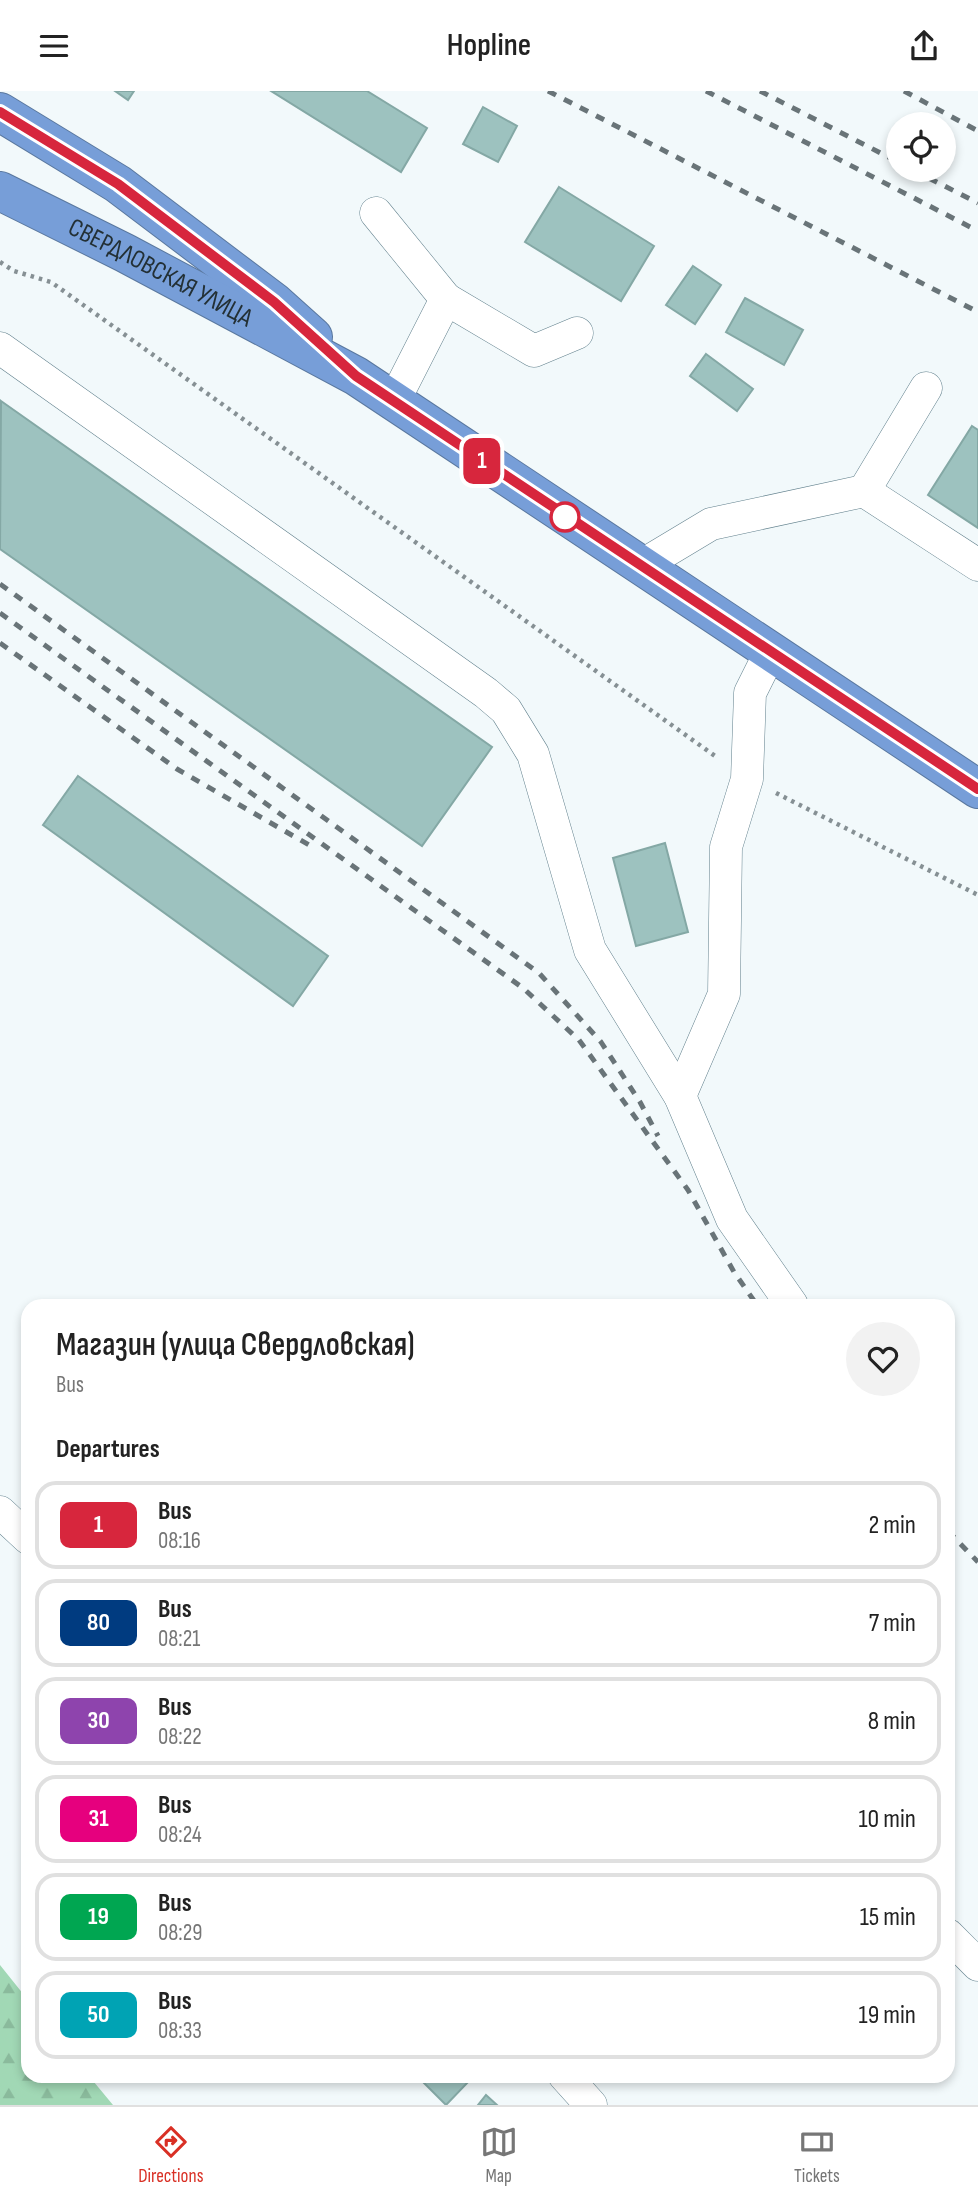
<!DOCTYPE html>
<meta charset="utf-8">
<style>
:root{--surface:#fff;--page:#f2f2f2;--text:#222;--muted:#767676;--line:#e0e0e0;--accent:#d93025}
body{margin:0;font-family:"Sofia Sans Condensed",sans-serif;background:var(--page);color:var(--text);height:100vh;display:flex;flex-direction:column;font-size:26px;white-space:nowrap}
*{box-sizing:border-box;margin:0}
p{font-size:23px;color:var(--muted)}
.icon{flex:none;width:38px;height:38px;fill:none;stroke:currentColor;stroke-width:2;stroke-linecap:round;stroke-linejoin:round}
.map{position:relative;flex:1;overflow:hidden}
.panel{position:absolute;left:21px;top:1208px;width:934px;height:784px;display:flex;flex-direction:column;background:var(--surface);border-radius:21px;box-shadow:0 4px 10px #0003}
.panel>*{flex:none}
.badge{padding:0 14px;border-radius:10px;font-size:24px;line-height:46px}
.controls{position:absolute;left:886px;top:21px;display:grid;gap:14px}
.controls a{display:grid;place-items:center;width:70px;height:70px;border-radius:50%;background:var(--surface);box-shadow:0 4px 10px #0003;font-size:35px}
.map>.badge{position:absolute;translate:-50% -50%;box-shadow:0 0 0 4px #fff}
h2{padding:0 35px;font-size:26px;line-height:63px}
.round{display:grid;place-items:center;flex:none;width:74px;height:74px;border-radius:37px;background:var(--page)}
.overview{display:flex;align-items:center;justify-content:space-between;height:119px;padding:0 35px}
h1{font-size:33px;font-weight:600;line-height:52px}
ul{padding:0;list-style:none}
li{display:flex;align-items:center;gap:21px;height:88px;margin:0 14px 10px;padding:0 21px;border:4px solid var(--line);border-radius:21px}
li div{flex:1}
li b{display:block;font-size:26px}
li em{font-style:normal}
li .badge{min-width:77px;font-weight:700;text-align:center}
header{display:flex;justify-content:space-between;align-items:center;height:91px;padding:0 35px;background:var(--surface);font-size:32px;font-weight:600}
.dock{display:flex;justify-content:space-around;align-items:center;height:98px;border-top:2px solid var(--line);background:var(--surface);font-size:19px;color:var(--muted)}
.dock a{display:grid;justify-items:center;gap:4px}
.dock .on{color:var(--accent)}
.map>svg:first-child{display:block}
.forest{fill:url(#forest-firs)}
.building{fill:#9dc2bf;stroke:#84a8a5;stroke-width:2}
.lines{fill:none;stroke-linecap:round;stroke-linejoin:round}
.minor-casing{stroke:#62818d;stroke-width:33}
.highway-casing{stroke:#5a789f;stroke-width:40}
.path{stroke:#869094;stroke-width:4.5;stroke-dasharray:3.5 5;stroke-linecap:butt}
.minor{stroke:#fff;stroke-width:32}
.highway{stroke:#779ed8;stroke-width:38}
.rail{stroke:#697478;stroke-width:5;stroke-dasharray:9 9;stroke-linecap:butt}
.line-casing{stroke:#fff;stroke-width:16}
.line{stroke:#d7263d;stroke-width:10}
.stop-dot{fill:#fff;stroke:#d7263d;stroke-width:3.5}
.labels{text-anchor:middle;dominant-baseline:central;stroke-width:5;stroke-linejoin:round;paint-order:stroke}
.street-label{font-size:26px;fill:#233035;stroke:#fff}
</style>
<header><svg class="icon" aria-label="menu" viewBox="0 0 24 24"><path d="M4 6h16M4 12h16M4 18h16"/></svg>Hopline<svg class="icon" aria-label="share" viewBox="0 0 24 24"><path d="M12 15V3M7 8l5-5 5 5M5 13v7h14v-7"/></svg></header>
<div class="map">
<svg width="978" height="2014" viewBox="0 0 978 2014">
<defs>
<pattern id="forest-firs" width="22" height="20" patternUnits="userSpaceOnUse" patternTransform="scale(1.75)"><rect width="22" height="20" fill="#a1d8b5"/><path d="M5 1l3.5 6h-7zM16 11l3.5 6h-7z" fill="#8aba9c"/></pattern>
</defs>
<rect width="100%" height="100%" fill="#f2f9fb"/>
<path class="forest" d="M0,1874L28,1909V1984L89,1985L113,2014H0Z"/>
<g class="building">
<path d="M115,0H134L128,9Z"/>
<path d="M271,0H367L427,37L401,81Z"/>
<path d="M483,16L517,35L498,71L463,53Z"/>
<path d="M559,96L654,155L621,210L525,151Z"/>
<path d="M693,175L721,194L695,233L666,214Z"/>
<path d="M745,207L803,239L784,274L726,241Z"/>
<path d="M706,263L753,298L737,320L690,285Z"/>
<path d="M1,310L492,656L422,755L0,458Z"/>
<path d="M972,335L978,339V437L928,404Z"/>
<path d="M78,685L328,865L293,915L43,734Z"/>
<path d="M665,752L688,841L636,855L613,767Z"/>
<path d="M416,1984H470L472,1987L446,2014Z"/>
<path d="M486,2004L497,2014H478Z"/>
</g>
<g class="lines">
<defs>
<g id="minor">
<path d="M376,122L446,208L394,310"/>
<path d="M446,208L534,260L577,242"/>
<path d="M0,257L486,602L506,619L533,663L590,859L680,1005L732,1128L792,1214"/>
<path d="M864,400L978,474"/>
<path d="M641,475L711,433L864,400L926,297"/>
<path d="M680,1005L724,903L726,756L747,688L750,602L770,562"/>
<path d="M0,1421L28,1447"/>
<path d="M948,1844L978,1874"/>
<path d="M564,1984L591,2014"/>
</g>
<g id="highway">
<path d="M0,21L118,93L274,211L313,246"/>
<path id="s1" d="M0,100L125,162L356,285L978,698"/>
</g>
</defs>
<use href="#minor" class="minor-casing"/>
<use href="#highway" class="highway-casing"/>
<g class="path">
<path d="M0,171L14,180L51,191L715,665"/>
<path d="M776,702L978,804"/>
</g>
<use href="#minor" class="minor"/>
<use href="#highway" class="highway"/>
<g class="rail">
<path d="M548,0L978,221"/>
<path d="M706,0L978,140"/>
<path d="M760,0L898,71"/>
<path d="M904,0L978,40"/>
<path d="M913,79L978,112"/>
<path d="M0,493L539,882L601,951L640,1011L658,1045"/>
<path d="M0,522L523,897L579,949L688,1099L734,1181L757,1214"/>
<path d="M0,552L177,678L316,758"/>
<path d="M948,1440L978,1471"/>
</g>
</g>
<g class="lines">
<defs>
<path id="line" d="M0,21L118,93L274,211L356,285L978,698"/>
</defs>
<use href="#line" class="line-casing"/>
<use href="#line" class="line"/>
</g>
<circle class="stop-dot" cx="565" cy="426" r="14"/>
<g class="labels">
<g class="street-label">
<text stroke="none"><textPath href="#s1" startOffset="180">СВЕРДЛОВСКАЯ УЛИЦА</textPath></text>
</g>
</g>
</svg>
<div class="controls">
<a><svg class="icon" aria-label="locate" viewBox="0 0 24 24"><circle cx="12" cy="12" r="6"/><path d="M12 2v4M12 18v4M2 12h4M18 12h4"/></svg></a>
</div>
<b class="badge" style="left:482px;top:370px;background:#d7263d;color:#fff">1</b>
<section class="panel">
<div class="overview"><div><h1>Магазин (улица Свердловская)</h1><p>Bus</p></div><a class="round"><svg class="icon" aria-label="heart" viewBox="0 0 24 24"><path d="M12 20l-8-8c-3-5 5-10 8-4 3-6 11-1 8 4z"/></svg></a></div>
<h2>Departures</h2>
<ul>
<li><span class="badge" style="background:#d7263d;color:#fff">1</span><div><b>Bus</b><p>08:16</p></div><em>2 min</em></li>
<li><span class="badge" style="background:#003b80;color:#fff">80</span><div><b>Bus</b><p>08:21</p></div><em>7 min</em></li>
<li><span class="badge" style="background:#8e44ad;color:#fff">30</span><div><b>Bus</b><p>08:22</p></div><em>8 min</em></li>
<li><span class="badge" style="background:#e6007e;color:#fff">31</span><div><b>Bus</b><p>08:24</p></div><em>10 min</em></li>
<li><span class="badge" style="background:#00a651;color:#fff">19</span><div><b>Bus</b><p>08:29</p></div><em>15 min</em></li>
<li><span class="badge" style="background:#00a3b4;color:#fff">50</span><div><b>Bus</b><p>08:33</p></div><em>19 min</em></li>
</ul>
</section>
</div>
<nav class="dock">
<a class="on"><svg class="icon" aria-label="directions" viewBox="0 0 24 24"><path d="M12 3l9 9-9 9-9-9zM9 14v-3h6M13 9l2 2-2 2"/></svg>Directions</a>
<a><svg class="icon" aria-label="map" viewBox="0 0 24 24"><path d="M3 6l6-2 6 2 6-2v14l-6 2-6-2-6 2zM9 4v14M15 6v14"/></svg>Map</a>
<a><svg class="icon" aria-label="tickets" viewBox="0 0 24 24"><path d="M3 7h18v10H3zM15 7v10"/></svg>Tickets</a>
</nav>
